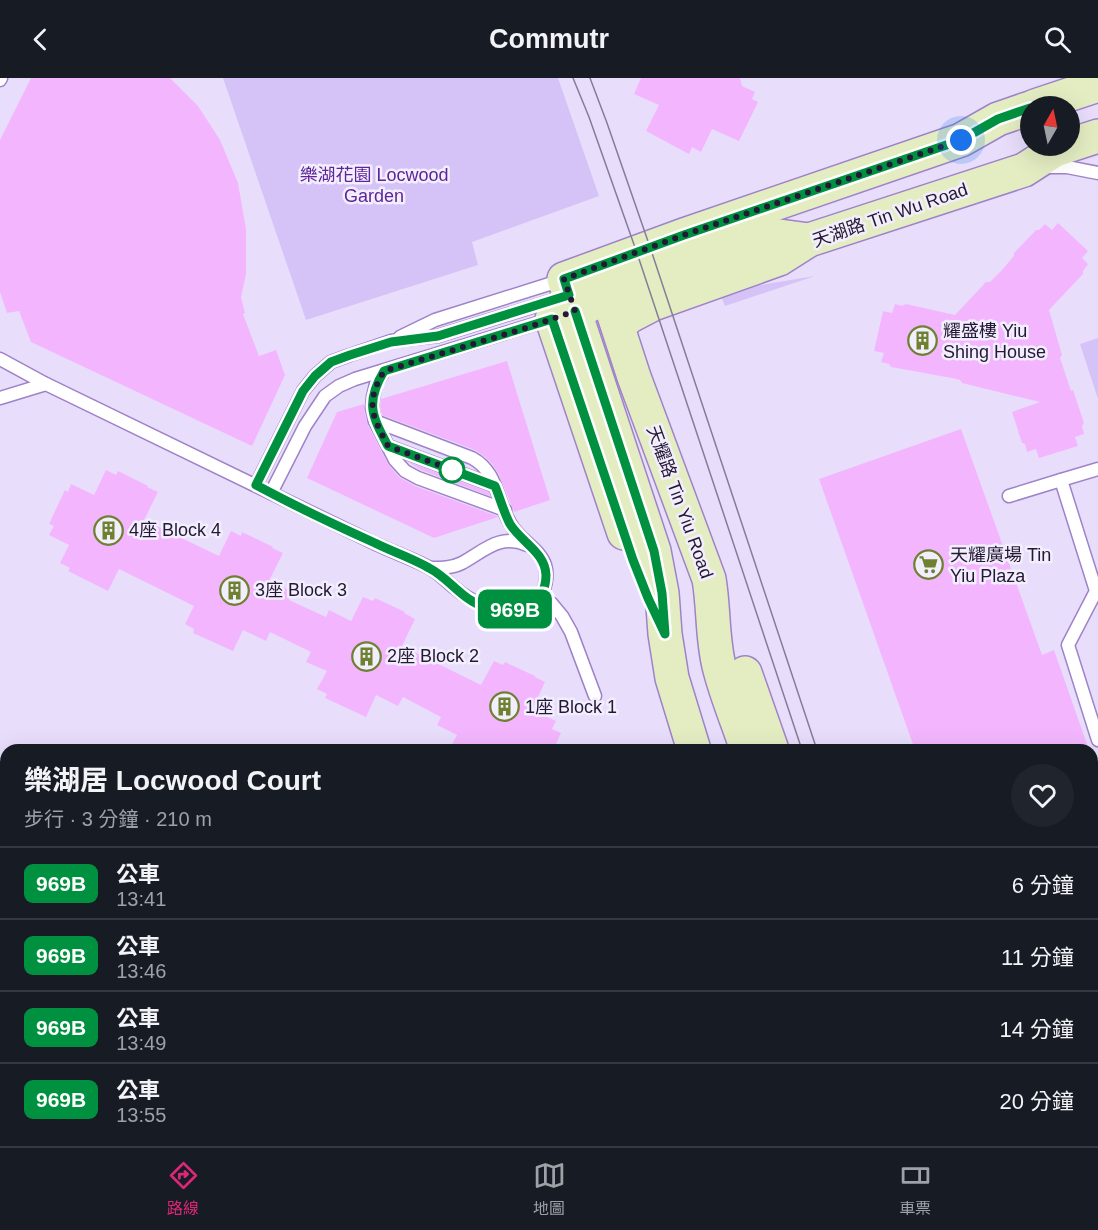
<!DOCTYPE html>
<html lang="zh-TW">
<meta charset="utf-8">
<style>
:root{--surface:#171b24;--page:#20242c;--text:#f1f3f6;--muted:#9ea1a6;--line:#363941;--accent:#db2777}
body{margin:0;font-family:Arial,"Noto Sans TC",sans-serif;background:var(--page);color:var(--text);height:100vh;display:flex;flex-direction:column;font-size:22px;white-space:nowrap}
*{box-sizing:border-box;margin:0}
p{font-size:20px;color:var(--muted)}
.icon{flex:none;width:33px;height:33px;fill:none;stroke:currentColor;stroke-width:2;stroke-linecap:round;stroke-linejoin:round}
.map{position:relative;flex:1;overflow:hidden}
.side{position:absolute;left:0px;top:666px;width:1098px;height:402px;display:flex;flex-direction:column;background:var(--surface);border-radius:18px 18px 0 0;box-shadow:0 6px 24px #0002}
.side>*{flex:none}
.badge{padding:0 12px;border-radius:9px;font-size:21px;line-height:39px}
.needle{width:39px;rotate:9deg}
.controls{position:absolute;left:1020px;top:18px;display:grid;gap:12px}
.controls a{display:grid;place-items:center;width:60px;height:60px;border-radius:50%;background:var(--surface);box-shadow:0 6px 24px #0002;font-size:30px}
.you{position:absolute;width:30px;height:30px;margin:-15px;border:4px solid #fff;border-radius:50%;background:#1a73e8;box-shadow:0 0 0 9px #1a73e833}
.map>.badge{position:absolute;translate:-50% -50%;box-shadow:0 0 0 3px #fff}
.round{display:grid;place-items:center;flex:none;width:63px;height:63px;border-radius:32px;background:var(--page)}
.overview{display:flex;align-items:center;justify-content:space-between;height:102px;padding:0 24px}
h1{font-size:28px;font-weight:700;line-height:45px}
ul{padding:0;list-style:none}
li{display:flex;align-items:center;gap:18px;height:72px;padding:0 24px;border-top:2px solid var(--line)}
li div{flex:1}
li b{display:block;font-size:22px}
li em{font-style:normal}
li .badge{min-width:66px;font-weight:700;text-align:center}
header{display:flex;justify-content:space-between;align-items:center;height:78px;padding:0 24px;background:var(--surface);font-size:27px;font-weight:700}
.tabs{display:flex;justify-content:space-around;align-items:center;height:84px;border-top:2px solid var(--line);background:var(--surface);font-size:16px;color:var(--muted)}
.tabs a{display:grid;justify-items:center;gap:3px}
.tabs .active{color:var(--accent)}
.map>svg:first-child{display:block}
.green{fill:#d5c2f7}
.building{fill:#f3b6fe}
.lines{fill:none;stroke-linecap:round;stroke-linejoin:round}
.lane-casing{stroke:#9e83c9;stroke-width:15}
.street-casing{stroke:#9e83c9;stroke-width:27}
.secondary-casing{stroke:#9e83c9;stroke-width:36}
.lane{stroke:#fff;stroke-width:12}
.street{stroke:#fff;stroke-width:24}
.secondary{stroke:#e4edc2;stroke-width:33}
.tram{stroke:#867c98;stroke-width:1.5}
.line-casing{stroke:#fff;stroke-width:14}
.line{stroke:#009140;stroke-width:9}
.walk{stroke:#241934;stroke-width:6;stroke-dasharray:0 10.8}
.stop-dot{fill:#fff;stroke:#009140;stroke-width:3}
.labels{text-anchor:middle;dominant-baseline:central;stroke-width:5;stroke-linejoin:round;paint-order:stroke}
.park-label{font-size:18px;fill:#5e2599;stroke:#f3eefd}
.street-label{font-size:18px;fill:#241934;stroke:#f3eefd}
.poi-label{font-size:18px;fill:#241934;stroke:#f3eefd;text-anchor:start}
</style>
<header><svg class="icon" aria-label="back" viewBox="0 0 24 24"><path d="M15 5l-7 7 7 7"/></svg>Commutr<svg class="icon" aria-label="search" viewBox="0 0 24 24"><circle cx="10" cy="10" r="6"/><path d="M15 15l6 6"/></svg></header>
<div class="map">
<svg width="1098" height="1068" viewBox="0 0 1098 1068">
<rect width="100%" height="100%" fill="#e8defc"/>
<g class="green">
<path d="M223,0H558L599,118L472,164L478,187L306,242Z"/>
<path d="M815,198L725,228L721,218L748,209Z"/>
<path d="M1098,260V321L1080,266Z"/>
<path d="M6,1032V1062H140L175,1067L204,1062H364L366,1068H0V1034Z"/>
</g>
<g class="building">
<path d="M31,0H170L198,28L220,62L238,105L246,151V196L241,219L245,235L243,236L259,278L276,272L285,297L252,368L31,264L19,233L7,235L0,214V62Z"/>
<path d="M641,0H740L742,8L755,14L752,21L758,24L739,63L712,51L701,74L692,69L689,76L646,53L659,27L634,16Z"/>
<path d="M1058,145L1088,173L1082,180L1088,186L1083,193V196L1049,232L1062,277L1060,280L1071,313L1073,312L1084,345L1082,348L1084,356L1075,359L1078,368L1039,380L1036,371L1027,374L1025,366L1022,365L1012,334L1040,324L962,305L960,302L952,300L891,289L889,286L881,284L884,275L874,273L883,233L892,235L895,226L902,228L906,226L955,237L986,204H990L1001,193L1014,178V175L1036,152H1039L1045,146L1052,152Z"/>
<path d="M507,283L550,422L514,434L499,397L493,387L485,379L475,372L382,337L380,329L381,321Z"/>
<path d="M364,326V332L368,347L388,386L399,399L415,408L497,438L498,439L434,460L307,400L337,334Z"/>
<path d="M961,351L1042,577L1054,572L1089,672H915L819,401Z"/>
<path d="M408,384L489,414L490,418L421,392Z"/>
<path d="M106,392L116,397L118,393L148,408L147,409L158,414L144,442L219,478L231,453L241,458L242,454L273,469L272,470L283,475L269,503L293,514L289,522L326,539L329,532L351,543L363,519L373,523L375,520L405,534L404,535L415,541L402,568L481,607L494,583L503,587L505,584L535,598V599L545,604L532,632L556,643L552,651L561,655L553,672H449L457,657L437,647L441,639L403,619L398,628L376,617L366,639L325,620L327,616L317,611L327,593L306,584L311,574L270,554L266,563L243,552L233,573L193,555L194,551L185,546L194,528L119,491L108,513L68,493L70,490L60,485L69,467L49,457L54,448L49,446L65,412L68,414L71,406L94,417Z"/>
</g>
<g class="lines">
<defs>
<g id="lane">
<path d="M0,2L1,0"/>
<path d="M1043,89H1067L1098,95"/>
<path d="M400,259L435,242L562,202"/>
<path d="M0,281L46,306L376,466C393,474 413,481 430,490C439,495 446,503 455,510C472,525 490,532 513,531C521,530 532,527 538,521C546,513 548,497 545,487C539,470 518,461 510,445C496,422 498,394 472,380L375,343"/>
<path d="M384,293L376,306L373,319L372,330L375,343L395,382L405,393L418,400L505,432"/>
<path d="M0,320L46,306"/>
<path d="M388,368L495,408"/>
<path d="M1098,391L1061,402L1096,513L1068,567L1098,662"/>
<path d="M256,407L303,313L315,298L331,284L350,277L391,263L438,258L567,218"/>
<path d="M271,415L305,348L325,318L339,308L355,301L551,241"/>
<path d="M1009,418L1061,402"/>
<path d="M430,490C441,490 452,490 462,485C484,473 500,455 527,467"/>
<path d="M541,517L552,526L562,538L571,554L595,618"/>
<path d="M1092,915L1098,933"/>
<path d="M1009,1062L1012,1068"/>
<path d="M1047,1062L1049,1068"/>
<path d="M1074,1068L1077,1062"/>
</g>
<g id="street">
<path d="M0,811L6,814"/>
<path d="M410,1062L412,1068"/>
</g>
<g id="secondary">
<path d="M1035,28L1098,7"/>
<path d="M569,217C583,213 595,212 608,219L634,299L709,501C714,530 712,560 719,588C726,617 738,644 747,672"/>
<path d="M588,228L644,199L692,182L772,157L809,162"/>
<path d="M552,241L624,455"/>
<path d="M618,248L630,238L653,226L779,181L809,162L1024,92L1055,72L1098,58"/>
<path d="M745,595L772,672"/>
<path d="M694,672L672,600L665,556L662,515L654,473L564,201L684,157L961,62L998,41L1030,30"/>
<path d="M835,1062L837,1068"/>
<path d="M860,1062L862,1068"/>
<path d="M887,1062L889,1068"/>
</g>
</defs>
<use href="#lane" class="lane-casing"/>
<use href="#street" class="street-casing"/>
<use href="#secondary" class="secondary-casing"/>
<use href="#lane" class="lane"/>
<use href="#street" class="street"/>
<use href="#secondary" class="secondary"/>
<g class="tram">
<path d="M573,0L589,39L637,175L802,672"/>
<path d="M590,0L607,45L650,169L817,672"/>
<path d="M934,1062L936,1068"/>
<path d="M950,1062L952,1068"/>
</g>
</g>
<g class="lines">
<defs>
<path id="line" d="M575,233L654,473L662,515L665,556L648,520L633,482L552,241L384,293C365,325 372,338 388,368L495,408C500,420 504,435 510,446C521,464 545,474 546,497C546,531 511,536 485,529C462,522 449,500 429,490C412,480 393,474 375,465C335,447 295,428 256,407L303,313L315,298L331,284L350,277L391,264L438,258L569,217L564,201L684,157L961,62L998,41L1030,30"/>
</defs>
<use href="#line" class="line-casing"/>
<use href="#line" class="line"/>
<path class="walk" d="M452,392L460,395L388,368C372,338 365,325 384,293L526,250L575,233L564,201L684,157L961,62"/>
</g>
<defs>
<symbol id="building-ring" viewBox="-11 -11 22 22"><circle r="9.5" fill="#f3eefd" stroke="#6e8131" stroke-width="1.5"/><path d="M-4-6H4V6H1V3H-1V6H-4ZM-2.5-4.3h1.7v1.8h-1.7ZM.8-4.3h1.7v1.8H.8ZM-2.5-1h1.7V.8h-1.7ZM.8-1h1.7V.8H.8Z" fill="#6e8131"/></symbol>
<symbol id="supermarket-ring" viewBox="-11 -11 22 22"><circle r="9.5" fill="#f3eefd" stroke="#6e8131" stroke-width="1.5"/><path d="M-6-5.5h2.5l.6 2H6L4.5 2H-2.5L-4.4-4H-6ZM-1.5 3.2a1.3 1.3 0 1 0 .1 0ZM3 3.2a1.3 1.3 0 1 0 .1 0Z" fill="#6e8131"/></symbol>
</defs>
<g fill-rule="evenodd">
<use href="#building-ring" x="906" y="246" width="33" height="33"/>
<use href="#building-ring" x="92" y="436" width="33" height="33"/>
<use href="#supermarket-ring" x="912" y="470" width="33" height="33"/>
<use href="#building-ring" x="218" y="496" width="33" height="33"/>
<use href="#building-ring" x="350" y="562" width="33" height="33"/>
<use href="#building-ring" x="488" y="612" width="33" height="33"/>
</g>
<circle class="stop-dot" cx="452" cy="392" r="12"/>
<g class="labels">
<g class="park-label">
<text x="374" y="97">樂湖花園 Locwood<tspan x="374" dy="21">Garden</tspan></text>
</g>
<g class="street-label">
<text transform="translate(890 137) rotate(-19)">天湖路 Tin Wu Road</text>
<text transform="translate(680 424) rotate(70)">天耀路 Tin Yiu Road</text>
</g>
<g class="poi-label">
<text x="943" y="253">耀盛樓 Yiu<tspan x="943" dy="21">Shing House</tspan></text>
<text x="129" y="452">4座 Block 4</text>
<text x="950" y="477">天耀廣場 Tin<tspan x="950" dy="21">Yiu Plaza</tspan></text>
<text x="255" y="512">3座 Block 3</text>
<text x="387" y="578">2座 Block 2</text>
<text x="525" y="629">1座 Block 1</text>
</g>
</g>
</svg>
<div class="controls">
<a><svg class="needle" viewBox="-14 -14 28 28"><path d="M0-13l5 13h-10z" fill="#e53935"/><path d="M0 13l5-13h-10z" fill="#9ea1a6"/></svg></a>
</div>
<div class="you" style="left:961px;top:62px"></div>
<b class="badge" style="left:515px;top:531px;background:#009140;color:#fff">969B</b>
<section class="side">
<div class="overview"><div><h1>樂湖居 Locwood Court</h1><p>步行 · 3 分鐘 · 210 m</p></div><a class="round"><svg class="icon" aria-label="heart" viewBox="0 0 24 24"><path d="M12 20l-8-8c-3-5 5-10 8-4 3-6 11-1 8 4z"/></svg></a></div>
<ul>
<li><span class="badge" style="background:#009140;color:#fff">969B</span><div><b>公車</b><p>13:41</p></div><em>6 分鐘</em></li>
<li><span class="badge" style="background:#009140;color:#fff">969B</span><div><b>公車</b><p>13:46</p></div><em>11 分鐘</em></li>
<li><span class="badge" style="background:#009140;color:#fff">969B</span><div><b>公車</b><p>13:49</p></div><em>14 分鐘</em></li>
<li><span class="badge" style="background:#009140;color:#fff">969B</span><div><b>公車</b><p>13:55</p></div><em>20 分鐘</em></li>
</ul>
</section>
</div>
<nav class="tabs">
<a class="active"><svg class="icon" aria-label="directions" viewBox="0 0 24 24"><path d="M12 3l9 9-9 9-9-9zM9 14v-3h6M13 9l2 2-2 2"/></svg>路線</a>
<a><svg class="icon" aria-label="map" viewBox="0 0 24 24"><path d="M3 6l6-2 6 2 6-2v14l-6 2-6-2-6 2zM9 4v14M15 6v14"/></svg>地圖</a>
<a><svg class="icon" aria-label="tickets" viewBox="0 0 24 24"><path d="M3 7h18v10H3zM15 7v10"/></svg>車票</a>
</nav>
